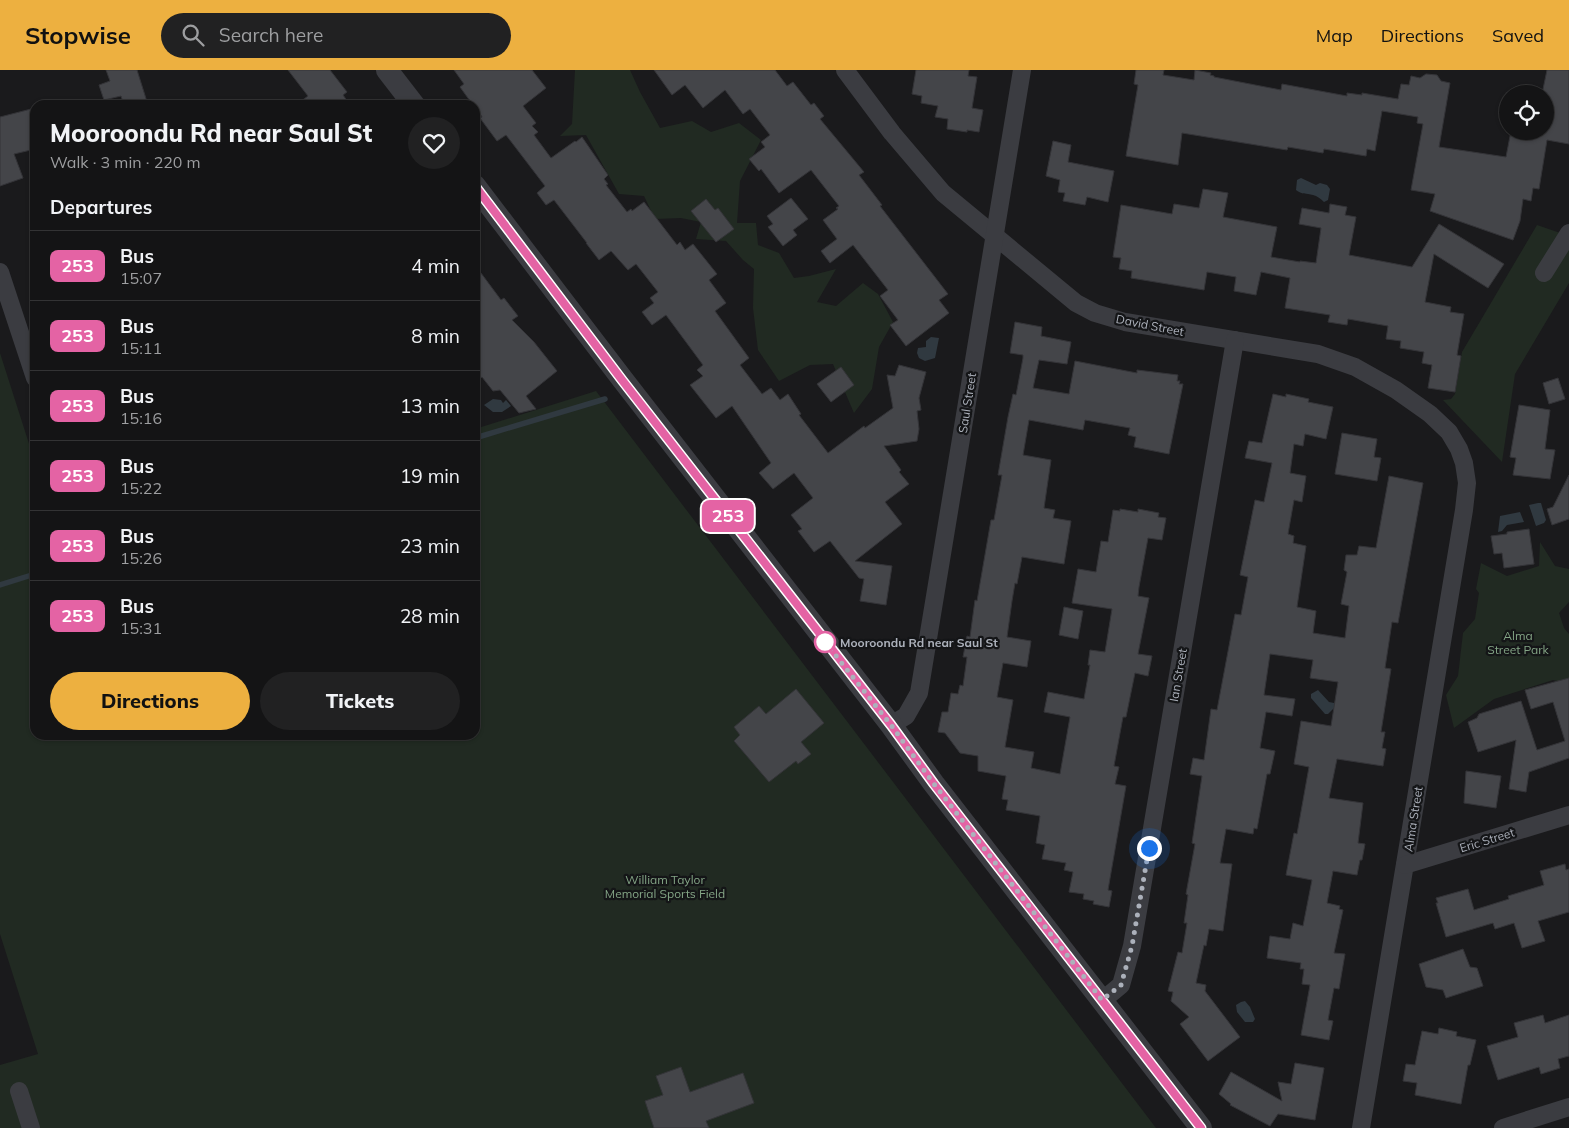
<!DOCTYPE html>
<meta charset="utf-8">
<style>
:root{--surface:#141415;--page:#212122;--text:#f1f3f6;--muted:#9d9ea0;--line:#333334;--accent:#edb040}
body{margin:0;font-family:Mulish,sans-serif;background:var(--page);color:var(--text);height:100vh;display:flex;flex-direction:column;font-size:19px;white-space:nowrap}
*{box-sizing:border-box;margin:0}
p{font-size:16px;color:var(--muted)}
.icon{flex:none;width:28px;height:28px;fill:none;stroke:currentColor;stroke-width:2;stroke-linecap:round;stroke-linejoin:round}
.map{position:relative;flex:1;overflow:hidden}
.drawer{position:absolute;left:30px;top:30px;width:450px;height:640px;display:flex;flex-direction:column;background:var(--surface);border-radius:15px;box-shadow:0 1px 4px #0004,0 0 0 1px var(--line)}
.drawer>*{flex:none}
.badge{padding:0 10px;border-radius:8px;font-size:18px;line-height:32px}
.buttons{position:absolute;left:1499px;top:15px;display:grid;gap:10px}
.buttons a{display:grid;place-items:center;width:55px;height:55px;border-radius:50%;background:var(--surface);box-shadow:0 1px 4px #0004,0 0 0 1px var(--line);font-size:25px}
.you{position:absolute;width:25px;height:25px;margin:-12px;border:4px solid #fff;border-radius:50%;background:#1a73e8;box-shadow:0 0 0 8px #1a73e833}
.map>.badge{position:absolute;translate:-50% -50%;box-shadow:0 0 0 2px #fff}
h2{padding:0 20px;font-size:19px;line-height:45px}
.round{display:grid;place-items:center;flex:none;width:52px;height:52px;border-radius:26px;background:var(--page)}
.summary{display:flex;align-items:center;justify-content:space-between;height:85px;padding:0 20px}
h1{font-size:24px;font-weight:800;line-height:38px}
.primary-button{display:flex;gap:10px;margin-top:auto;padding:10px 20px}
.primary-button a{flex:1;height:58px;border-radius:30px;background:var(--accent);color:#111;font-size:20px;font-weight:800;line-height:58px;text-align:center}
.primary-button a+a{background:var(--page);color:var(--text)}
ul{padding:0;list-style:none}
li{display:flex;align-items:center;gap:15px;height:70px;padding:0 20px;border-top:1px solid var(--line)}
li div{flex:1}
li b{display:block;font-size:19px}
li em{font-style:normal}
li .badge{min-width:55px;font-weight:700;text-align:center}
header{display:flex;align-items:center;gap:30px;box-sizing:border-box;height:70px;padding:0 25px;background:var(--accent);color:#111}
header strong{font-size:24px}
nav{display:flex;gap:28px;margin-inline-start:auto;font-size:18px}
.search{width:350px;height:45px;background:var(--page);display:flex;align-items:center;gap:12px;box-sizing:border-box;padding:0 18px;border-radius:28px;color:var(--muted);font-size:19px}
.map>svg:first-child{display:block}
.green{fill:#212a22}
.water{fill:#303940}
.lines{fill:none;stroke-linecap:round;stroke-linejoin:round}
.stream{stroke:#303940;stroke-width:5.5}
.building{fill:#444549;stroke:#343438}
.minor{stroke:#3b3c41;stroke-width:18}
.tertiary{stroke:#3b3c41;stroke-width:22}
.line-casing{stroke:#fff;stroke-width:11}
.line{stroke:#e463a4;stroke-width:8}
.walk{stroke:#acb1bb;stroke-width:5;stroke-dasharray:0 9}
.stop-dot{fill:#fff;stroke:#e463a4;stroke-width:2.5}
.labels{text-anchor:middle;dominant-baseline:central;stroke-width:4.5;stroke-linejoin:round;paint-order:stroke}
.street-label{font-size:12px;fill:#acb1bb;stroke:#141517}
.park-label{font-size:12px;fill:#84a586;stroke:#141517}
.stop-label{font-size:12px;font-weight:bold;fill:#acb1bb;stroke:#141517;text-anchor:start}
</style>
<header>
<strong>Stopwise</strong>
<div class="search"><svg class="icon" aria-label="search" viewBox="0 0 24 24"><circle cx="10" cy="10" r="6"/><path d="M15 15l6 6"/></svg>Search here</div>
<nav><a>Map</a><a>Directions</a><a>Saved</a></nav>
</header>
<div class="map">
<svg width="1569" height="1058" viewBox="0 0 1569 1058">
<rect width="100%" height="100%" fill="#1a1a1c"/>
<g class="green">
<path d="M575,0H630L640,22L660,58L692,51L711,62L739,53L761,70L740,111L737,153H756L758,175L779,183L794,208L809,206L836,199L817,232L836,236L863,213L878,224L893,252L879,277L872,319L854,343L833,294L810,295L779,311L758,280L753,238L754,199L743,190L726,171L696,169L701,152L681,148L655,149L644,126L619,124L586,65L560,66L572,54Z"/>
<path d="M1537,155L1569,166V213L1515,304L1502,392L1443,330L1451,329L1455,324L1462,282Z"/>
<path d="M0,283L31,380L35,379V665H475V359L596,321L1156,1058H0V995L38,984L0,864Z"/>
<path d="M1540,472L1555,496L1569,499V532L1559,543L1564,558L1569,564V614L1553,610L1494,629L1454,658L1446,625L1458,606L1463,563L1475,549L1479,523L1476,519L1481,493L1507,506L1539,496Z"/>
</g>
<g class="water">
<path d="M1301,108L1316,115L1320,113L1327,115L1330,119L1328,130L1324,132C1321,129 1317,126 1313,125C1306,123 1302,125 1296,120L1297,110Z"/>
<path d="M931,267L939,268L935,288L925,291L919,288L917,283L918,278L926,277V271Z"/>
<path d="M493,329L501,330L503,333L506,330L511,336L502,342H493L484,335Z"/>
<path d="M1538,433H1541L1546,450L1544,453L1536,456L1529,435Z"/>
<path d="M1520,442L1524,452L1507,455L1502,461L1498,462L1500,446Z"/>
<path d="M1318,620L1329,632L1334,633L1336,636L1328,644H1325L1311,628V624Z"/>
<path d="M1245,931L1250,937L1255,949L1253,952H1245L1237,942L1236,935L1241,932Z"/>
</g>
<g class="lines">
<g class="stream">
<path d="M475,368L605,329"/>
<path d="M0,515L35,504"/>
</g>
</g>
<g class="building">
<path d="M106,0H137L148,35H124L121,26L104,30L99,15L110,11Z"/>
<path d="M288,0H330L347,22L343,25L350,35H296L308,26Z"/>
<path d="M454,0H532L546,18L523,36L536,53L532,56L538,62L534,65L551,88L575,71L576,72L582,67L608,105L604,109L608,114L606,115L627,142L631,139L632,141L644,132L677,175L680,172L685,180L693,174L717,204L709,210L726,233L715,241L749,288L740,295L762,324L771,318L780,330L788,324L801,344L799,345L828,383L864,356L865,358L893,338L887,305L895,306L899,295L926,302L919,328L921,340L917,341L919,359L917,371L884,376L901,400L899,402L909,414L885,432L902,454L855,491L892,496L886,535L860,531L864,509L859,508L830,471L814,482L798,461L802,459L791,445L813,428L794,403L773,419L759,403L771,393L732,336L716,348L690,315L703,306L697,300L703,295L666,245L652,255L642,242L654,233L650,228L658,222L636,194L628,200L611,181L599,190L586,173H587L554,130L546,135L537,123L545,116L506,65L497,71L480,48L482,47L475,35H473L460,17L464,14Z"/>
<path d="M654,0H775L787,16L793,12L811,35L814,33L824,46L820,49L864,102L859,105L882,135L880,136L948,224L939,230L949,243L906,276L890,255L898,250L880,226L888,220L853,175L830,193L821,181L837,169L823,150L838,139L836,138L839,136L811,100L779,123L761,99L759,101L749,89L765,77L761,72L770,65L750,39L743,44L725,20L703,38L685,15L672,25Z"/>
<path d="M916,0H969L968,6L977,7L972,38L983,40L979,62L967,60V62L947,59L948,49L935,47L938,36L921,33L922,26L912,24Z"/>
<path d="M1136,0H1164L1163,5L1194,10L1195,0L1211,3L1210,5L1214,6V7L1281,20L1282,14L1347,26V23L1362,25V23L1398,29L1401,14L1409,15L1411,6L1420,8L1426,4L1437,5L1441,11L1450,13L1439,77L1506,87L1511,61H1545V24H1542L1547,0H1569V74L1547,70L1539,119L1533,118L1531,131L1523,129L1520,151L1513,170L1430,141L1435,124L1411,120L1423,54L1417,53L1418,47L1382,41L1375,81L1367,79L1366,86L1324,79L1323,83L1288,77L1287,80L1182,63L1178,95L1126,86L1138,15L1134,14Z"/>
<path d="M35,38V79L14,84L23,108L0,116V47Z"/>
<path d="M1053,71L1071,75L1068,92L1114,101L1108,132L1087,127L1085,135L1063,131L1065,123L1058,122L1060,110L1046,106Z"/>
<path d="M1203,119L1228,123L1223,147L1277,157L1271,187L1300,192V191L1316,193L1321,158L1299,154L1302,138L1329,143L1330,134L1347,137L1345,145L1356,147L1349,185L1412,197L1439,154L1504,194L1488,218L1434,184L1425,232L1451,237L1450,242L1464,244L1457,285L1461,286L1455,322L1428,318L1432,295L1422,293L1424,282L1400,278L1401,271L1386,269L1388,256L1348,249L1347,255L1328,252L1330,245L1285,238L1290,208L1261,202L1256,225L1234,221L1236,207L1207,202L1204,220L1131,208L1132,201L1119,199L1121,188L1113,187L1121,135L1172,144L1174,134L1199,138Z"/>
<path d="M791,128L808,149L793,160L797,165L783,176L768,157L773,154L767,146Z"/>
<path d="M706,129L715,140L718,138L734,159L716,172L691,141Z"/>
<path d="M475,195L501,230L504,228L518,246L512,250L534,272L557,301L526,326L536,339L519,343L500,320L493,321L482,307L475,313Z"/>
<path d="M1015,252L1042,257L1041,266L1071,272L1067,294L1039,290L1033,318L1069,324L1075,291L1137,303V300L1178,305L1177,311H1180L1179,314H1183L1169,384L1134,377L1136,367L1128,365L1130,358L1085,350L1083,360L1029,350L1023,385L1051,390L1044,438L1055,440L1053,448L1071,451L1064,494L1022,487L1017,514L1015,513L1012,531L1007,567L1031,571L1027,597L1003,593L997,627L1013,630L1005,677L1034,682L1031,698L1060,704L1070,647L1044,642L1048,622L1084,629L1090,595H1088L1090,580L1105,582L1112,539L1072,533L1078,499L1096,502L1101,471L1108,472L1113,440L1120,441V439L1138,442V439L1159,443L1158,447L1166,448L1162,470L1148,468L1139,517L1138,526L1149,528L1138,584L1152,586L1148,606L1135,603L1126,647H1123L1114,696L1119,697L1115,714L1126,716L1108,820L1112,821L1109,837L1093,834L1094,831L1083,829L1084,824L1069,822L1073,802L1064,800L1066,793L1042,789L1045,775L1036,773L1040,746L1006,740L1008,730L1002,729L1006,706L978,701V686L960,683L945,663L938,662L942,642H948L951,623L958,624L960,615L963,616L967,587H963L967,566L970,567L975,530L977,531L991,450H994L1002,405H998L1008,347L1013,324L1016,325L1023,288V285L1010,283Z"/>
<path d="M841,297L854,315L831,332L817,314Z"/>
<path d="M1558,308L1565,329L1549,334L1543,313Z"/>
<path d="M1273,324L1286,327V324L1309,329L1308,332L1333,337L1326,369L1305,364L1303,376L1294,374L1290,403L1306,406L1302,432L1294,430L1288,464L1294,466L1293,473L1306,476L1297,537L1316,541L1313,563L1345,568L1349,536L1341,534L1347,502L1344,500L1346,485H1357L1359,476L1376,478L1389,406L1423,413L1398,553L1392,552L1385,598L1391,599L1381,662H1385L1382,678L1386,679L1383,696L1337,689L1329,728L1363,733L1358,773L1365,774L1362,790H1360L1357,805L1333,801L1327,833L1340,836L1339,839L1343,840L1334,883L1345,884L1339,919L1334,918L1328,950L1333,951L1329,970L1301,965L1310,915L1302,914L1304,899H1300L1301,893L1267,888L1270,866L1290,869L1293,853L1303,856L1312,810L1286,805L1294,763L1297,764L1309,697L1294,694L1301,651L1331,656L1338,612L1310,608L1313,590L1270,584L1264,625L1295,629L1292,646L1266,642L1260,678L1275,681L1270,704H1267L1257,759L1254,758L1253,764L1226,759L1220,793L1232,794L1223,861L1209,859L1206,876L1204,875L1196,913L1206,915L1205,921L1240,967L1208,991L1180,954L1189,947L1171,931L1173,922L1168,921L1178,882L1182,883L1187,853H1184L1188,825L1186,824L1195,774L1192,773L1202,706L1190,704L1193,688L1204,690L1211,639L1217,640L1235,544L1241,545L1248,507L1240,505L1255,430L1264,432L1272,393L1245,388L1249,371L1262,373Z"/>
<path d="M1519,335L1550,340L1545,379L1555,380L1550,409L1513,405L1516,388L1510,387Z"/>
<path d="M1342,363L1377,369L1374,387L1381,388L1377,411L1335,404Z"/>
<path d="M1569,405V449L1552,455L1547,439L1553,437Z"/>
<path d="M1529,459L1534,494L1504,498L1502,483L1494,484L1491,466L1507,464V462Z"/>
<path d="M1064,537L1083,541L1078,569L1059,565Z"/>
<path d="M1569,608V688L1529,702L1526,722L1509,719L1516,670L1478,682L1468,652L1477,648L1479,644L1521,631L1537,680L1565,671L1553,632L1531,639L1525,620Z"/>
<path d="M796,619L824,653L801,672L811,684L798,694L796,691L769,712L734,671L740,665L734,657L759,636L766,644Z"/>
<path d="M1466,701L1501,706L1496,738L1464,733Z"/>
<path d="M1565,794L1566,800L1569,799V842L1538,851L1545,871L1522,878L1514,853L1495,859L1493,853L1446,867L1436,833H1438L1436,828L1468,819L1474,840L1509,829L1508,826L1544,815L1540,801Z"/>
<path d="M1463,879L1470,897L1477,898L1483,916L1446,928L1443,920L1426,917L1419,894Z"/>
<path d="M1543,945L1545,953L1569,945V986L1558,989L1560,998L1541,1004L1539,997L1498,1010L1487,976L1518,967L1514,953Z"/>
<path d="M1439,958L1457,962L1456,966L1476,970L1470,995H1468L1461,1034L1415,1025L1417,1013L1403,1011L1406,994L1415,995L1422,961L1438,964Z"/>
<path d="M1295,993L1324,998L1315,1050L1278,1044L1270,1056L1230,1035L1231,1034L1219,1024L1231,1002L1282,1031L1278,1012L1291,1014Z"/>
<path d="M681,997L690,1022L743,1003L754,1033L706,1051L709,1058H654L645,1031L663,1025L656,1006Z"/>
</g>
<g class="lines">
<g class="minor">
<path d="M845,0L892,63L943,123L1076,233L1095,243L1125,252L1318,284L1355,297L1396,320L1430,344L1449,362L1459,379L1464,393L1467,413L1464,440L1361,1058"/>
<path d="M0,202L35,308"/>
<path d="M1544,203L1569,163"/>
<path d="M891,655L906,646L919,623L1022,0"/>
<path d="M1405,795L1569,745"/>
<path d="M1103,930L1121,915L1132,876L1235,270"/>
<path d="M19,1021L31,1058"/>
<path d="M1503,1058L1569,1037"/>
</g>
<g class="tertiary">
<path d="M387,0L414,35"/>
<path d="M475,116L623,310L891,655L934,714L1201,1058"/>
</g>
</g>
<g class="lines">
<defs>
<path id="line" d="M475,116L622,310L891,655L934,714L1201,1058"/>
</defs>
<use href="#line" class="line-casing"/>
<use href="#line" class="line"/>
<path class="walk" d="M825,572L891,655L934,714L1102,930L1121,915L1132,876L1149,778"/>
</g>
<circle class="stop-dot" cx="825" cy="572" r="10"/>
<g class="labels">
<g class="street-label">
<text transform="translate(1150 255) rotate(11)">David Street</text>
<text transform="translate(967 333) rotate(-81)">Saul Street</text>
<text transform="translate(1178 605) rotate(-80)">Ian Street</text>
<text transform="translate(1413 749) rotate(-81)">Alma Street</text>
<text transform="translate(1487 770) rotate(-17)">Eric Street</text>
</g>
<g class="park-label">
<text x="1518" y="565">Alma<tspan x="1518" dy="14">Street Park</tspan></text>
<text x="665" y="809">William Taylor<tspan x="665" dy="14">Memorial Sports Field</tspan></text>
</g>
<g class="stop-label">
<text x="840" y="572">Mooroondu Rd near Saul St</text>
</g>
</g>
</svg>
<div class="buttons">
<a><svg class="icon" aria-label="locate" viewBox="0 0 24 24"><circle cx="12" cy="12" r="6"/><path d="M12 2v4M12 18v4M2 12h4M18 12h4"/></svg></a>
</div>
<div class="you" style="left:1149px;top:778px"></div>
<b class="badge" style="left:728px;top:446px;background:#e463a4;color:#fff">253</b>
<section class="drawer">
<div class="summary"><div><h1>Mooroondu Rd near Saul St</h1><p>Walk · 3 min · 220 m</p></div><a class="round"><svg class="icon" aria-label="heart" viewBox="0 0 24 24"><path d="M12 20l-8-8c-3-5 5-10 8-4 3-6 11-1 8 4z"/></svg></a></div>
<h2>Departures</h2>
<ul>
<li><span class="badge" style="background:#e463a4;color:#fff">253</span><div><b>Bus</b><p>15:07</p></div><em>4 min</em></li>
<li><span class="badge" style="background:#e463a4;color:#fff">253</span><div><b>Bus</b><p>15:11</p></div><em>8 min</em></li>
<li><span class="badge" style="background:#e463a4;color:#fff">253</span><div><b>Bus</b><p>15:16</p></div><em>13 min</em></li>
<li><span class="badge" style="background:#e463a4;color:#fff">253</span><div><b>Bus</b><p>15:22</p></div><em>19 min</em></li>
<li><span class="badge" style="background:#e463a4;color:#fff">253</span><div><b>Bus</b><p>15:26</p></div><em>23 min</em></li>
<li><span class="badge" style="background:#e463a4;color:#fff">253</span><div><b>Bus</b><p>15:31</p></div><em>28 min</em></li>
</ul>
<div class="primary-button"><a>Directions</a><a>Tickets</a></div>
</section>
</div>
